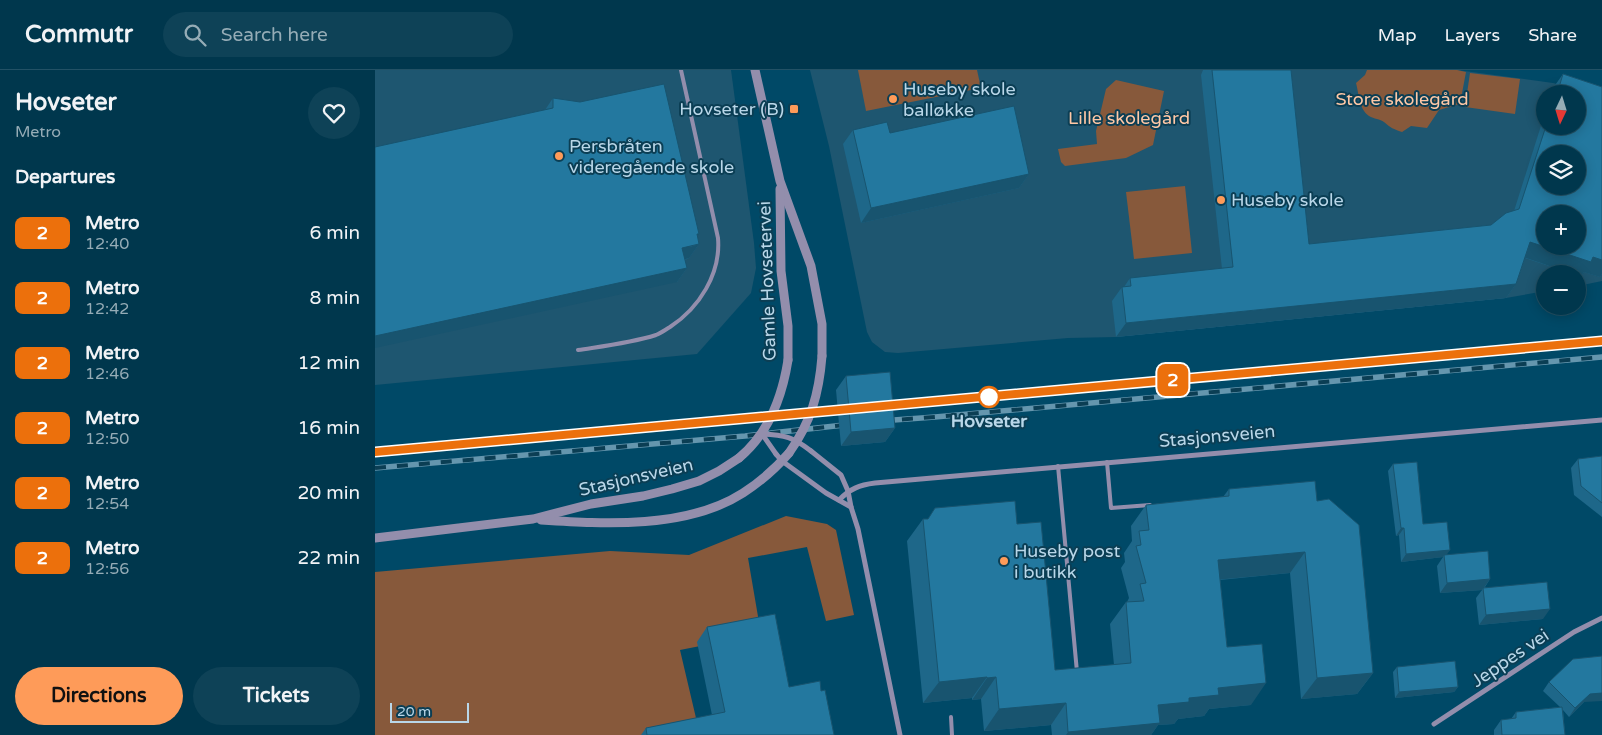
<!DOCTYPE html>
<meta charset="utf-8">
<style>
:root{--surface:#00374d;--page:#0e4257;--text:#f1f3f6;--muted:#95acb6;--line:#225165;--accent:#fe9b59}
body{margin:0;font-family:"Varela Round",sans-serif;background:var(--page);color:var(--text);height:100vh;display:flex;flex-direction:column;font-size:19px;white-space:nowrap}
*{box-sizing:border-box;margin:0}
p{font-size:16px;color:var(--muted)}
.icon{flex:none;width:28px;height:28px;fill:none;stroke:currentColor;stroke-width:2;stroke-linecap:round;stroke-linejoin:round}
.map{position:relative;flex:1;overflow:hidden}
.details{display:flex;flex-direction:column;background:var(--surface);width:375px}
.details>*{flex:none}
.badge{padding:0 10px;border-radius:8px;font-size:18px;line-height:32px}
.needle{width:32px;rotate:184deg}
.controls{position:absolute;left:1161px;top:15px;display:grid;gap:10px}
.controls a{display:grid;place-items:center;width:50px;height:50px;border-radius:50%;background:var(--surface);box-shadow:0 2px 12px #0003,0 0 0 1px var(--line);font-size:25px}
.scale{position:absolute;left:15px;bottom:12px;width:79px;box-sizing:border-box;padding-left:5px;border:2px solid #b9d7e9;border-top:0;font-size:14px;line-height:18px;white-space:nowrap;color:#b9d7e9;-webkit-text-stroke:4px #0b3e54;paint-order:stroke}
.map>.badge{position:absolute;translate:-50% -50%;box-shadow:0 0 0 2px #fff}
h2{padding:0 15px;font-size:19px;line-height:45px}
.round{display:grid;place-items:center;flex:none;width:52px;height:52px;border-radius:26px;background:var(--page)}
.head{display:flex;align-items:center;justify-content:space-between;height:85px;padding:0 15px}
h1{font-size:24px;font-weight:700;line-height:38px}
.button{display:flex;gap:10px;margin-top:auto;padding:10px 15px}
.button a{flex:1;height:58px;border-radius:30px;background:var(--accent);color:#111;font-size:20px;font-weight:700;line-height:58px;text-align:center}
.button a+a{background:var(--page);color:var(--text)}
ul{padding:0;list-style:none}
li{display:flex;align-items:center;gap:15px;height:65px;padding:0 15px}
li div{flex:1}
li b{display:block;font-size:19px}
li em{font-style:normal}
li .badge{min-width:55px;font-weight:700;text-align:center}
header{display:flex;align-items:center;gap:30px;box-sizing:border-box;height:70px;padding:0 25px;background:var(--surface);border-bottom:1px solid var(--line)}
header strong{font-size:24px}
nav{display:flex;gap:28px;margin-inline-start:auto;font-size:18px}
.search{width:350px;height:45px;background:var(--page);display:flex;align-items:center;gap:12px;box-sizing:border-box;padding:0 18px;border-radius:28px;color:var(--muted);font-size:19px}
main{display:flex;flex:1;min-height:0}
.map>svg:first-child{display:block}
.built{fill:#1e5670;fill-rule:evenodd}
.green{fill:#87593b}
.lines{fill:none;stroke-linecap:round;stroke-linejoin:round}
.service{stroke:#938eac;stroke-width:4}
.minor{stroke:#938eac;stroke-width:5}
.tertiary{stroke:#938eac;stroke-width:9}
.rail-casing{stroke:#6596ae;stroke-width:5.5}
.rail{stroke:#0b3e54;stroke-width:4;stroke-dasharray:11;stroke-linecap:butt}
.minor-bridge{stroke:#938eac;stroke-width:5}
.tertiary-bridge{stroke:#938eac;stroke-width:9}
.wall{fill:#1e6789;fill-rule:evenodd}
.shaded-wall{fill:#18546f}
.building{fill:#23789f;stroke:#18546f;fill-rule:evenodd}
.line-casing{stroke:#fff;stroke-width:11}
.line{stroke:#ec700c;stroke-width:8}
.poi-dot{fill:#fe9b59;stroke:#0b3e54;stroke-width:2}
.stop-dot{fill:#fff;stroke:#ec700c;stroke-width:2.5}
.labels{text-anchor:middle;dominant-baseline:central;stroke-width:4;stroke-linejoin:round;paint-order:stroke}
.poi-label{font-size:18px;fill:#b9d7e9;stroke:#0b3e54;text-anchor:start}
.park-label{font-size:18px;fill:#ffc8a6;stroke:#0b3e54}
.street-label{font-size:18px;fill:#b9d7e9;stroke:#0b3e54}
.stop-label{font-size:18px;font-weight:bold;fill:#b9d7e9;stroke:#0b3e54}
</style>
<header>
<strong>Commutr</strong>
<div class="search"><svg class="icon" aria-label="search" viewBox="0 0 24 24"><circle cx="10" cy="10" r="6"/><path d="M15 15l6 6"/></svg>Search here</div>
<nav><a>Map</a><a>Layers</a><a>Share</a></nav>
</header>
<main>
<section class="details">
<div class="head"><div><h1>Hovseter</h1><p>Metro</p></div><a class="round"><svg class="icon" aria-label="heart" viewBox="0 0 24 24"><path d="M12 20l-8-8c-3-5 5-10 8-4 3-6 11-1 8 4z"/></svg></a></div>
<h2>Departures</h2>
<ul>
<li><span class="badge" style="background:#ec700c;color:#fff">2</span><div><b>Metro</b><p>12:40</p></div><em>6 min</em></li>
<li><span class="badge" style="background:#ec700c;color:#fff">2</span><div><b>Metro</b><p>12:42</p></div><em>8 min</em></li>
<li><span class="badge" style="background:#ec700c;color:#fff">2</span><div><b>Metro</b><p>12:46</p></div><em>12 min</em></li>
<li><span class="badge" style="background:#ec700c;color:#fff">2</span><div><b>Metro</b><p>12:50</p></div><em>16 min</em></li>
<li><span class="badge" style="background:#ec700c;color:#fff">2</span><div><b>Metro</b><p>12:54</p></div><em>20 min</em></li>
<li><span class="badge" style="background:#ec700c;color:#fff">2</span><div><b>Metro</b><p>12:56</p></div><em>22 min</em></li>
</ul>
<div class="button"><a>Directions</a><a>Tickets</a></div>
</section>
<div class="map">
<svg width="1227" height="665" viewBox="0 0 1227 665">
<rect width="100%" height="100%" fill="#004967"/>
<g class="built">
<path d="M0,0H356L379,173L381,198L376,223L322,284L0,315Z"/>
<path d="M435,0H1082L1178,13L1227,25V211L1203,216L1202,204H1170V221L1131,228L741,267L693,268L523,283L510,282L497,272L492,262L454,76ZM1170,24H1202V56H1170ZM1170,84H1202V116H1170ZM1170,144H1202V176H1170Z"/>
</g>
<g class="green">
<path d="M483,0H602L606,18L491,41Z"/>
<path d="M992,0H1082L1091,2L1085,34L1064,40L1052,58L1036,56L1027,62C1018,59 1016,58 1009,52C1005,49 999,49 994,46C984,39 984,24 981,13L990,5Z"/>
<path d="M1095,3L1145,9L1140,44L1090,37Z"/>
<path d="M741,10L789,21L778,75L751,88L690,96L686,92L683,79L722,74L721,61L731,19Z"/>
<path d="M810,116L817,183L759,189L751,122Z"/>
<path d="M411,446L452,454L461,460L479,545L451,551L432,477L373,488L386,564L305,580L325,665H0V502L235,481L314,485Z"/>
</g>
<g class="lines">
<g class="service">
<path d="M203,280C229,276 256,273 281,265C286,263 290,260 295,257C324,238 346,204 343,168L306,0"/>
<path d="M732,392L736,438L775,435"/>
<path d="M683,396L702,602"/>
<path d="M576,647L577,665"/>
</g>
<g class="minor">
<path d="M436,381L466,405L473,421L476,437L483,459L525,665"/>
<path d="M401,384L407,391L451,423L476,437"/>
<path d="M464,430C475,419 484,415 500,413L1227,350"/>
<path d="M1059,654L1199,562L1227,548"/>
</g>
<g class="tertiary">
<path d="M380,0L405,111L436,196L447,254V286"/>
<path d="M405,119L406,201L413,256V290"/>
<path d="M166,450C230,454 312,459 368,423C385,412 401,398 414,383"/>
<path d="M0,468L158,449L216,434L268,426L297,419L324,411L344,401L364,388"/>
</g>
<defs>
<g id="rail">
<path d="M505,337L1227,271"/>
<path d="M505,351L560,347L1227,287"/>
<path d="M0,382L475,339"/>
<path d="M0,398L370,366L478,354"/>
</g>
</defs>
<use href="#rail" class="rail-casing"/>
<use href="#rail" class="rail"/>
<g class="minor-bridge">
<path d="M387,364C410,365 418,367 436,381"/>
<path d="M387,364L401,384"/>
</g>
<g class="tertiary-bridge">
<path d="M414,383C436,352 444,324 447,286"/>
<path d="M364,388C394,363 407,328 413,290"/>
</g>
</g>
<g class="wall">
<path d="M828,0H916L934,174L1116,155L1131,143L1139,141L1170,43V56H1202V24H1176L1178,18L1188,4L1227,17V204L1225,207L1209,202L1206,206L1202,205V204H1198L1150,188L1141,214L1131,228L741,267L737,231L747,217H749L755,208L847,199L826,5ZM1170,84H1202V116H1170ZM1170,144H1202V176H1170Z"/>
<path d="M178,28L322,165L324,174L314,188L310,190L312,198L302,212L170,40Z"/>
<path d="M478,60L515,63L654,104L644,118L486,153L468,74Z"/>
<path d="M471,306L520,358L510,372L466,376L461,320Z"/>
<path d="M1227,386V447L1199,425L1196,398L1203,389Z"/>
<path d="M1018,394L1048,454L1071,485L1115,509L1110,517L1168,549L1104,555L1101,528L1107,520L1065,523L1062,496L1068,487L1026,492L1024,465L1021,466L1013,401Z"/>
<path d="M854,419L942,431L998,603L982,624L926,629L915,503L845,510L852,577L876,635L834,639L829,646L803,649L799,654L783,655L776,665H677L676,655L609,661L606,629L597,630V628L548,633L532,471L548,449L642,454L680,600L739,595L735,554L751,532H752L754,528L746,498L750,492L749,483L757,471L756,456L771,435L848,427Z"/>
<path d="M332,557L414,617L446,621L459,665H266L271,658L337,645L322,572Z"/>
<path d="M1022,597L1083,617L1079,622L1020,628L1018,602Z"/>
<path d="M1174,612L1209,632L1194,647L1188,640L1190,665H1119V660L1126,650L1136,649L1141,642L1185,637L1168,621Z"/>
</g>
<g class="shaded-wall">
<path d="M654,104L644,118L486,153L496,138Z"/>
<path d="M322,164H324L315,177L324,174L314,188L297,193L307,178Z"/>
<path d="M1155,172L1218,187L1227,190V204L1225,207L1209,202L1206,206L1202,205V204H1198L1145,186Z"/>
<path d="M312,198L302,212L0,278V266Z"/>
<path d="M1141,214L1131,228L741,267L751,253Z"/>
<path d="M520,358L510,372L466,376L476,362Z"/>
<path d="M1026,458H1029L1024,465L1021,466Z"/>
<path d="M1075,480L1070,487L1069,485L1068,487L1026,492L1031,484Z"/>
<path d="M930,482L915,503L828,511L843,490Z"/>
<path d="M1115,509L1108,519V518L1107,520L1065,523L1072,513Z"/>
<path d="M1175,539L1168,549L1104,555L1111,545Z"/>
<path d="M998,603L982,624L926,629L942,608Z"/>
<path d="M612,607L597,628L548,633L564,612Z"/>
<path d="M621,607L606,629L597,630L612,608Z"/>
<path d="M891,613L876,635L834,639L829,646L803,649L799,654L783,655L776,665H691L693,662L783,635L814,628L843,618Z"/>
<path d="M1083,617L1079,622L1020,628L1024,622Z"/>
<path d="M1227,623V631L1209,632L1194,647L1200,638L1215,624Z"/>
<path d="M691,633L676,655L609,661L624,639Z"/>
</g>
<g class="building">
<path d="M837,0H916L934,174L1116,155L1131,143L1144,139L1171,56H1202V24H1182L1188,4L1227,17V190L1218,187L1216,192L1155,172L1141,214L751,253L747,217L756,216L755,208L858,197ZM1170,84H1202V116H1170ZM1170,144H1202V176H1170Z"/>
<path d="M289,14L324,164H322L324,174L307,178L312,198L0,266V77L178,38V28L205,32Z"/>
<path d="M639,36L654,104L496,138L478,60L512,52L515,63Z"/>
<path d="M515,302L520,358L476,362L471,306Z"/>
<path d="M1227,386V433L1206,416L1203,389Z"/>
<path d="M1042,392L1048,454L1072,452L1075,480L1031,484L1029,458H1026L1018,394Z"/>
<path d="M940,411L942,431L954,429L984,455L998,603L942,608L930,482L843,490L852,577L887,574L891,613L843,618L844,625L814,628V632L783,635L785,653L693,662L691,633L624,639L621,607L612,608V607L564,612L548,449H553L560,438L640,431L642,454L666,452L680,600L756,593L751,532L769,531L765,514L771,513L761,476L766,475L764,461L774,460L771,435L854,426V419Z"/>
<path d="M1113,481L1115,509L1072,513L1069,485Z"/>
<path d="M1172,512L1175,539L1111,545L1108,518Z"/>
<path d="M400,544L414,617L445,611L446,621L450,620L459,665H272L271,658L350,642L332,557Z"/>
<path d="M1227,586V623L1215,624L1200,638L1174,612L1198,589Z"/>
<path d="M1080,591L1083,617L1024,622L1022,597Z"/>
<path d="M1187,637L1190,665H1127L1126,650L1141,648V642Z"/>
</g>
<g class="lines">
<defs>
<path id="line" d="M0,382L1227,271"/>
</defs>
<use href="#line" class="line-casing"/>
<use href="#line" class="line"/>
</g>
<g class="poi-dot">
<circle cx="518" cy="29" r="5"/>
<rect x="414" y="34" width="10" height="10" rx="2.5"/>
<circle cx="184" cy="86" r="5"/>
<circle cx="846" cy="130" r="5"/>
<circle cx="629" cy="491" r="5"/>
</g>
<circle class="stop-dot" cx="614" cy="327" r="10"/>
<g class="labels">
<g class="poi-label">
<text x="528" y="19">Huseby skole<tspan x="528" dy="21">balløkke</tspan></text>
<text x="409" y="39" text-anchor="end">Hovseter (B)</text>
<text x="194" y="76">Persbråten<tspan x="194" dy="21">videregående skole</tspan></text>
<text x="856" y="130">Huseby skole</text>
<text x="639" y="481">Huseby post<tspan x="639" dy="21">i butikk</tspan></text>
</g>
<g class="park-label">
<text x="1027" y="29">Store skolegård</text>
<text x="754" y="48">Lille skolegård</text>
</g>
<g class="street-label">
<text transform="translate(392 211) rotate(-92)">Gamle Hovsetervei</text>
<text transform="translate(842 366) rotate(-5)">Stasjonsveien</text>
<text transform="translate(261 407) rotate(-13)">Stasjonsveien</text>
<text transform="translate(1135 588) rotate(-34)">Jeppes vei</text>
</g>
<g class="stop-label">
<text x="614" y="351">Hovseter</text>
</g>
</g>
</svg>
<div class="controls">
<a><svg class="needle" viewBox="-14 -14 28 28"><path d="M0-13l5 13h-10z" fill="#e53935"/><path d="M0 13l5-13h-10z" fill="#95acb6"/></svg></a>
<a><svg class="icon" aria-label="layers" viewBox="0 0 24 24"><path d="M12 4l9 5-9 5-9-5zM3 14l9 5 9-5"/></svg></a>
<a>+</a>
<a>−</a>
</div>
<div class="scale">20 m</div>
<b class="badge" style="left:798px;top:310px;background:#ec700c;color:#fff">2</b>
</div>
</main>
